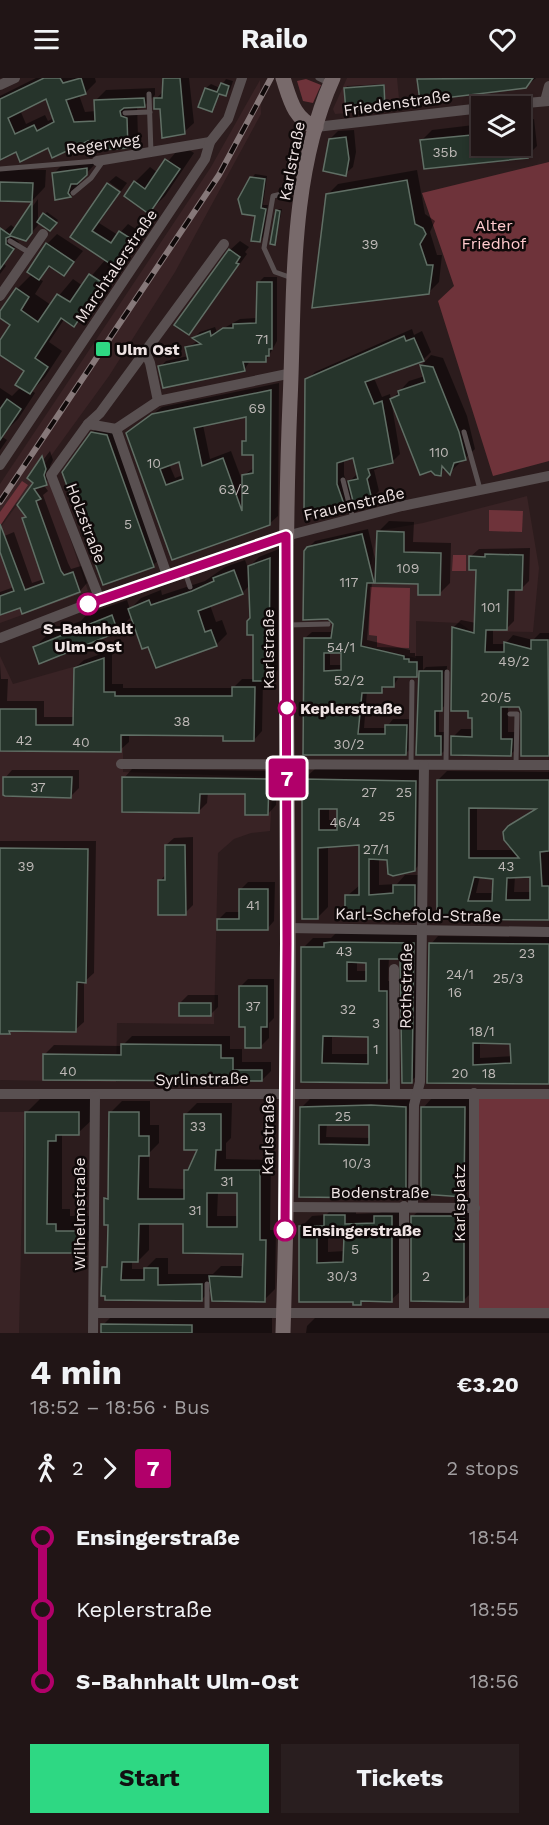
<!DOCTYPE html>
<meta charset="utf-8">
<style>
:root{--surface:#211516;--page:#291e1f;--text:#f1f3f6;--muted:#a29fa1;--line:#3e3435;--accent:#2ed883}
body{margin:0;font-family:"Work Sans",sans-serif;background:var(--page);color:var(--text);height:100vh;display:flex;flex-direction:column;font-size:22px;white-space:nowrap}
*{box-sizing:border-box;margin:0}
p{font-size:20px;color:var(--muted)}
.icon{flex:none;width:33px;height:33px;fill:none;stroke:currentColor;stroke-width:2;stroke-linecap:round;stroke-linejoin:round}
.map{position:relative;height:1255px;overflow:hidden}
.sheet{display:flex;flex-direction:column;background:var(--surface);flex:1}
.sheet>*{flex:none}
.badge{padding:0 12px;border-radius:4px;font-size:21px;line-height:39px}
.controls{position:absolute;left:471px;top:18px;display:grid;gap:12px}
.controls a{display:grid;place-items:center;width:60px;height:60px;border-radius:0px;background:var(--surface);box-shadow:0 3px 9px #0003,0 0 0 2px var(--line);font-size:30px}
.map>.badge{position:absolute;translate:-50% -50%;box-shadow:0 0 0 3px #fff}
.legs{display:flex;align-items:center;gap:9px;height:66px;padding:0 30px;font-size:20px}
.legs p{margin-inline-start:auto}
.summary{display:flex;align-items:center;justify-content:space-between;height:102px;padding:0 30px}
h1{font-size:33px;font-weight:700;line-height:45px}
.primary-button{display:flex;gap:12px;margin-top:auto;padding:12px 30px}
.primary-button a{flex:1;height:69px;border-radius:0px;background:var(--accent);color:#111;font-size:24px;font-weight:700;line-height:69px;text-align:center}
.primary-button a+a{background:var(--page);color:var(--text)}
ul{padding:0 30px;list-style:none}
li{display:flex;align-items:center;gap:21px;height:72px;font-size:22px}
li i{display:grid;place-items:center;width:9px;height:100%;margin:0 8px;background:currentColor}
li i::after{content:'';width:15px;height:15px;margin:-8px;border:4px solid;border-radius:50%;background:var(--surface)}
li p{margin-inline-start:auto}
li:first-child i{background:linear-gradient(#0000 50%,currentColor 0)}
li:last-child i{background:linear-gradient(currentColor 50%,#0000 0)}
header{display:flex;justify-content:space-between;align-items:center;height:78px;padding:0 30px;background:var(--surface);font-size:27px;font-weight:700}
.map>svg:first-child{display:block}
.built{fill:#392325}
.green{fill:#6e333a}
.shadow{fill:#0007;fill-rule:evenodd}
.building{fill:#26342b;stroke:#606f65;stroke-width:1.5;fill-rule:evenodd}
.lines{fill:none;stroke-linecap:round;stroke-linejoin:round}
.service{stroke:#595051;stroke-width:5}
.minor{stroke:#595051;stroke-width:10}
.secondary{stroke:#786a6b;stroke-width:15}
.rail-casing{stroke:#867879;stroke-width:6}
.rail{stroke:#0f0909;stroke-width:4;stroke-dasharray:11;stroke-linecap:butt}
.line-1-casing{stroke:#fff;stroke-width:14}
.line-1{stroke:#b1006a;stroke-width:9}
.poi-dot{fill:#2ed883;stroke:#0f0909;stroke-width:2}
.stop-1-dot{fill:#fff;stroke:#b1006a;stroke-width:3}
.labels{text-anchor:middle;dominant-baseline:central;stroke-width:5;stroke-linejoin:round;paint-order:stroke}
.number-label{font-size:14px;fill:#bdb8b6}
.street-label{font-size:16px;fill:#efe4e4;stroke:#0f0909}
.park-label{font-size:16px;fill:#ffcace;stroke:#0f0909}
.poi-label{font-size:16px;font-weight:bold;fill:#efe4e4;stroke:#0f0909;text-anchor:start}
.stop-label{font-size:16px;font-weight:bold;fill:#efe4e4;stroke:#0f0909;text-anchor:start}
</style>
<header><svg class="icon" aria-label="menu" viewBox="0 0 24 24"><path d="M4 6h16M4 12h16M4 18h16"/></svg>Railo<svg class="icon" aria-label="heart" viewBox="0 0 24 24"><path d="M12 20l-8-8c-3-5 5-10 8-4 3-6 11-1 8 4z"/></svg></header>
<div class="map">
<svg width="549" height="1255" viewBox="0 0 549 1255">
<rect width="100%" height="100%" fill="#2c1c1d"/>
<g class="built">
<path d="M347,0H397L400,31L335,36L333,31Z"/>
<path d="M260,2L261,36L175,194L109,298L40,393L46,390L88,513L0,545V450L27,413L0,445V406L211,89Z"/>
<path d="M527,418L539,490L533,554L471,553L460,545L416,543V580L362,567L368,505L377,453L423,445Z"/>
<path d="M0,578L13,606L73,589V614H90L123,642V694L273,699L270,753L251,755L234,761L218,775L214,946L117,945L116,1004L0,1002Z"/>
<path d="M0,1034H24L19,1255H0Z"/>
</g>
<g class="green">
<path d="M306,1L321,7L313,25L303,23L297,3Z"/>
<path d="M549,84V383L493,398L438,223L454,208L422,115Z"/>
<path d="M22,403L28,407L0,448V434Z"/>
<path d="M489,432L523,433L522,454L489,453Z"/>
<path d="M453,477H466V493H452Z"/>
<path d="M370,509L410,510L409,570L377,569V558L369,557Z"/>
<path d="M474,1015L549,1016V1235H474Z"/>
</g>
<g class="shadow">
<path d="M36,0H95L96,4L85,15L79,17L85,34L96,33L95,23L106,12L155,10V17L144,28H137L138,58L127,69L89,61L17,72L0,81V18ZM47,19L54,40L48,43L45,37L26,46L20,32Z"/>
<path d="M164,0H189L194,45L184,54L156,21L165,11Z"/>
<path d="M420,0H536L529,6L421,21Z"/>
<path d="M226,1L233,3L230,12L225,16L221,15L212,33L206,10L211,6L220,10Z"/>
<path d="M385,6V28L345,11L347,8Z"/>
<path d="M534,41L537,68L527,78L422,62L432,52L482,46V68H520V42Z"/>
<path d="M354,52L356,74L353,89L345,96L330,61L338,53Z"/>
<path d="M182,67L194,75L165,118L149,134L135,104L150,89L158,95Z"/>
<path d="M97,84L78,104L81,108L70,118L56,120L53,96L64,85Z"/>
<path d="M0,91L46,92L45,109L32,123L0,122Z"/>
<path d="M417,92L425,136L435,143L430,154L437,177H442L439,204L428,215L327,117L338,106Z"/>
<path d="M255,96L267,98L263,127H268L263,159L260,163L252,100Z"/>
<path d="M116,98L127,105L121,113L109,104Z"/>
<path d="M107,107L120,115L99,145L118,157L128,146L139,153L114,187L117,189L89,231L74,247L65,240L49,264L62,273L45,299L32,313L35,315L18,341L1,358L7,362L0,372V310L12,318L21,309L26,292L0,275V265L12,246L0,236L17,211L32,196L47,166L57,156L83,173L64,196L51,188L39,201L43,203L35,216L51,227L73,201L83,208L106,181L72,158Z"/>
<path d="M38,121V147L26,161L8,156L19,164L3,185L6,188L0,196V150L4,153L11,147L16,151Z"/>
<path d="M279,131H282L275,165L277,133Z"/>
<path d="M47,134L58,142L50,151L45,136Z"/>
<path d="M240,163L249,169L245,174L247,176L189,255L230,172Z"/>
<path d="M264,199H277V263L266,283H250L244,292L160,289L166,283L188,278L187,270L199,262L195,259L200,254L215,249L217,254L240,241L258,240V205Z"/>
<path d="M412,251L414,257L422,253L431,274L423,282L374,300L382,319L390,316L391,322L409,303L425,298L422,287L431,277L443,280L467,338L475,371L450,394L446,390L440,396L432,391L391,322L400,376L392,384L374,392L379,413L371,421L354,418L344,428L308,435L307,302L315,294ZM354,379L358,395L350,403L353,416L351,417L344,397V381Z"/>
<path d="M279,305L278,438L269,446L172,480L128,355L162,329ZM248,338V359L243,363L255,376V389L243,398V405L231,373L210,381L203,347ZM180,382L183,397L175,400L169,386Z"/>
<path d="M98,349L112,352L159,482L153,487L92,355Z"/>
<path d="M50,373L53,382L50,388L53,398L43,406L48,413L43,417L68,485L71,491L81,488L87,505L80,513L23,534L21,528L0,535V514L14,509L2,475L0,476L2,459L14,454L32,505L44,501L23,441L27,437L36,404L29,400Z"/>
<path d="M389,443L414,444L413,464L451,465L450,505L439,516L419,505L377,499L372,504L367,562L410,572V575H415V578H423V592L426,589L447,588L446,627L439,632V654H446V671L441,676L418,675L421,593L416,597H400L394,607H387L381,613H367L364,650H386L393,641H412V669L406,675H304L305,560L312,554H333L334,546L308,470L315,463L368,451L376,485L378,454ZM343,573V587H330V574Z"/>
<path d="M530,470L529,503L521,511L515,510L514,543L506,551H493V566H505L513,557L533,562L540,555H549V643H545V653H549V676H523V634L520,628H508V654H519V668L511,676L453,659L461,651H474V639L453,550L461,542L476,545L477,491L470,479L479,471Z"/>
<path d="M279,471L278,592L269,601H263L262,653L254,662L224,656H129V664L120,672L0,673V586L1,601H8L7,623H44V639H74L75,590L84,582L112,572V606H123V610H233L242,601H254L255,555L250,507L242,515L210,527L216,544L222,542L227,556L216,567H149L132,538L117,553L35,569L50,554L81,543L87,536L127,522L130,531L141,520L161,512L162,517L205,503L225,489L245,482L248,490L259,479Z"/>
<path d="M132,691L277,693L276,727L268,736L247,715L208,714L207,725L199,733L124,700Z"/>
<path d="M315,691H425V781L414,792L389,780H379V807L397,806L405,797H425V828L414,839L347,818L360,807V765L328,768V829L318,839L304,701ZM329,730H338V742H329Z"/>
<path d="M12,692H79V710L71,718L5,700Z"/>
<path d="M447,693L549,694V839H438V702ZM477,729H536L507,751L514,772H477ZM480,798H492L493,815H476ZM515,798H531V814H514Z"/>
<path d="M193,759V827L185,835L160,803L166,796V767L174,760Z"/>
<path d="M0,763H96L94,895L84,904V944L75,952L0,953Z"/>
<path d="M248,804H275L274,843L267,851L218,842L226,834H241V811Z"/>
<path d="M336,855L424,856L422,993L411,1003L401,879H389L388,903H396L397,993L387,1003L302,1002L303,870L313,860H331ZM357,883L367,884V893H357ZM332,957H370V976H332Z"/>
<path d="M438,858L549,859V1004L429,1003L431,866ZM480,964H512V978L480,980Z"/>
<path d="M248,901H274V940L269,945V960L261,968L247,947L240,909Z"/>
<path d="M188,917H218V929L210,937L180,925Z"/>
<path d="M132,958H230V971H242V984H271V993L262,1002L44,977L54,967L122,968Z"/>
<path d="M42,1019H94V1040L78,1055H62V1131H70V1138H93V1159L77,1174H26L27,1034Z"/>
<path d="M432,1020H474L473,1108L464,1117H441L423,1030Z"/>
<path d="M310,1021L414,1022L413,1107L405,1115L301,1118L302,1029ZM327,1045L371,1046V1060L326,1059Z"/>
<path d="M122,1023H150V1047H159V1065L149,1075V1110L185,1111L186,1093L200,1071L186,1036L197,1025H232L231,1060L226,1065V1081L271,1082L270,1152H276L275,1211L264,1222L212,1211L202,1221L107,1220L103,1190L109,1184V1145L105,1121L110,1116L111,1034ZM218,1114H238V1138H217ZM149,1145H185L244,1175V1188H221L213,1196H168V1180H156L145,1191H132V1183H138L149,1172Z"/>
<path d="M337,1126H356V1136L379,1135L403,1127V1211L391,1222H364L360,1226L354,1222H300L301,1149L312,1138L326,1137ZM328,1157H345V1173L328,1174Z"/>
<path d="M424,1128H474V1212L463,1223L413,1138Z"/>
<path d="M110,1240H272V1255H103V1247Z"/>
<path d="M315,1240L549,1241V1255H306L307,1248Z"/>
</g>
<g class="building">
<path d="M44,0H60L63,5L81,0L86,16L66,22L74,44L95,43L94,22L144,20L145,29L124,30L120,33L121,38L127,40L128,70L88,73V63L52,80L48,70L20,84L16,74L0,82V21ZM46,21L54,44L37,53L34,47L15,56L8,40Z"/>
<path d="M163,0H180L185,56L162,60L160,31H154V20H162Z"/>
<path d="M533,0L526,10L420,23L417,1Z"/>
<path d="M221,5L229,8L226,18L219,16L212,34L198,29L205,10L217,14Z"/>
<path d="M384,7L385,30L346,33L344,10Z"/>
<path d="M482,56V68H526L528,80L424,91L420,62Z"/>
<path d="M346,59L349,81L346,98L323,93L329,61Z"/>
<path d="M165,81L180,91L149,136L124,118L134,103L145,111Z"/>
<path d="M87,90V97L77,106H71L68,115L71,119L55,122L52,95Z"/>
<path d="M250,99L265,101L261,130L266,131L260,164L251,163L255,138L242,136L238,121Z"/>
<path d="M407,102L415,146L423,150L426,156L420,166L427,187H433L429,216L312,230L326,116Z"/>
<path d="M0,104L33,105L32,124L0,123Z"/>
<path d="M107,105L120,114L92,153L111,165L119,153L133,162L115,189L70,159Z"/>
<path d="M32,124V155L26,163L11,158L6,160V166L14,171L0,191V150L10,157Z"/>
<path d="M276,132L280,133L275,167L270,166Z"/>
<path d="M43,135L57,145L50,153L37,144Z"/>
<path d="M46,165L74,184L64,198L49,188L39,202L27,194Z"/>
<path d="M229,171L240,179L236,185L239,186L189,257L174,247Z"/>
<path d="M89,196L103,205L74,249L61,240L35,280L48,289L30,316L15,307L24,293L0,277V262L10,247L0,240V233L16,210L29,219L21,232L38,244L57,216L70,224Z"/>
<path d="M257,204H272V271H269V278H266V284H243L245,293L163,310L158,288L188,282L185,269L201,266L192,260L210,253L211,258L223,250H233V246L256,245Z"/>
<path d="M404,258L406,263L414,260L424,283L365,304L374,326L382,323L393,385L368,391L370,397L367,401L372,422L354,427L348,403L358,401L353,380L337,385V406L345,429L308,437L304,434L305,301Z"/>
<path d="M420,287L433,289L459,354L466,382L454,385L450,397L442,388L441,398L435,397L431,393L420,397L390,321L399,317L398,313L425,304Z"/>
<path d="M271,312L270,447L172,482L126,355L152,336ZM246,339V363H242V377H253V395L242,397V433L223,380L202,388L194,350ZM179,384L183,401L166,407L160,391Z"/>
<path d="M7,321L21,331L0,362V331Z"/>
<path d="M91,354L107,357L154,489L103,507L62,394Z"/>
<path d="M42,378L46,391L44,397L47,407L34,411L41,421L36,423L61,493L64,497L73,494L80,514L22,536L20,530L0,537V518L14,513L0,474V446L25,512L44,505L22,440L26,439L17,427L33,405L27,400Z"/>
<path d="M377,453L404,454V474L441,475L440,517H418V506L375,505Z"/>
<path d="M362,456L374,505H367L361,568L404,578V581H409V584H417V599H394V609H382V615H362L358,656H385V647H407L406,677H303L304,560H331L333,546L328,541L303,542L304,473L307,469ZM324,575H341V592L324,593Z"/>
<path d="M485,476L523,477L522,512H508L507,552H486L485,574H504V564L531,571V562H548L549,678H521V634L519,629H501V661H512L511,678L451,677V658L472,659V640H468V633H451L452,549L474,555L476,492H469V478L485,479Z"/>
<path d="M270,480L269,603H253V557H247V543L250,540L248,488Z"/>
<path d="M234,492L243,516L198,533L205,554L211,552L217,568L156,590L148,569L142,571L128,531L149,522L151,527L192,513L214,503L213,500Z"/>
<path d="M112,537L118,554L39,586L33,569Z"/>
<path d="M104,580V614H115V618H232V609H255L254,663H223V658L121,657V674L0,673V631H36V647H73L74,590Z"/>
<path d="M419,593H442V633H435V658H441V677H416Z"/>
<path d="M3,699H72L71,720L5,718L3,717Z"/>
<path d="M122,699L269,701L268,737H245V716H200L199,735L122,734Z"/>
<path d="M302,701L416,703L415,793L393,798L388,796L387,782L369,781V817L393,815V807H415V840L345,841V817H359V767L318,770V841H302ZM319,731H337V752H319Z"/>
<path d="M437,702H549V773L540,774L542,808H549V842L437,841ZM469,730L536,731L508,748L503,754L504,762L519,780H469ZM474,799L493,801L492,823H468ZM530,799V822H506L507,800Z"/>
<path d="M165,767H185L186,837H158V802H165Z"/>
<path d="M0,770L88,771L86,905L77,904L76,954L9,953L10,956H0Z"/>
<path d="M239,811H268V852H217V841H239Z"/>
<path d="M331,864L414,865L412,1005H402L400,881H379V913H387V1005L301,1004V869H324V865ZM347,884L366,885V903H347ZM323,958L368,959V986L322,985Z"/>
<path d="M429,865L549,866V1006L427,1005ZM473,965L510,966L511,985L473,987Z"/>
<path d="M239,908H267V949H261V970H245V949H239Z"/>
<rect x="179" y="925" width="32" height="13"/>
<path d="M121,966L221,967V980H233V992H262V1003L43,1002V976L121,977Z"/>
<path d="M371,1027L406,1029V1117L379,1120L299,1119L300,1029ZM319,1047H369V1067L319,1066Z"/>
<path d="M421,1029H465L464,1119L421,1116Z"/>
<path d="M25,1034H79V1057H56V1063H48L47,1146H56V1153H78V1175H25Z"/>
<path d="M109,1034H139V1058H149V1078H139L138,1121H184V1092H188L197,1072H184V1036H221V1072H216L215,1092H260V1162H266L265,1224L212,1223L209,1198L242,1199L243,1176L183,1175V1146H139L138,1184H122L121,1202H144V1190H158V1207L202,1206V1223L105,1222V1218H101L102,1189H107L108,1147H104V1120L108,1121ZM207,1115H237V1149H207Z"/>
<path d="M324,1137H345V1146L374,1145V1138H392V1224L361,1223V1227H353V1224H299V1148H324ZM344,1158L343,1184L317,1185V1159Z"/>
<path d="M411,1138H464V1224L411,1223Z"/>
<path d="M101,1246L192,1247V1255H101Z"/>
</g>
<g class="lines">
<g class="service">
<path d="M318,0L330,6"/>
<path d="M149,16L151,75"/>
<path d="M125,35L150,34"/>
<path d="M0,91L97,83"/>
<path d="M73,115L91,100L103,83"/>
<path d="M10,163L30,175"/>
<path d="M292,200L275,194L264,170L273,118L299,112"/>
<path d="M464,354L480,411"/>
<path d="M343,402L353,441"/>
<path d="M185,494L190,509"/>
<path d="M288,547L328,546"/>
<path d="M510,636H517L516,686"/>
<path d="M411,686L412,604"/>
<path d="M446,687L447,594"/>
<path d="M207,1234V1206"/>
</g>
<g class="minor">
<path d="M0,7L15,0"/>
<path d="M545,23L549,8"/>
<path d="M493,28L549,23"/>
<path d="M316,49L482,30"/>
<path d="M97,83L210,64"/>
<path d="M0,218L43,156"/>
<path d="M145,273L150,285L158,323"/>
<path d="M88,346L100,335L224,166"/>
<path d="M116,351L158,323L292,295"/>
<path d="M116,351L168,500"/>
<path d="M0,387L205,81L210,64L228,41L242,0"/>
<path d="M100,522L51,397L88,346L116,351"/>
<path d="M0,560L88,526L286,458L402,428L549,398"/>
<path d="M121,686L549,687"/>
<path d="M287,850L549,854"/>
<path d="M394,891L395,1015"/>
<path d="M474,1015V1235"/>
<path d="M0,1016H549"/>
<path d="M285,1129L475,1130"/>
<path d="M413,1129L414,1027L420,1004L424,687"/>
<path d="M404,1234V1128"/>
<path d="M94,1235H549"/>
<path d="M93,1255L95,1018"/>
</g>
<g class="secondary">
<path d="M283,0C290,21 294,42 316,49"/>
<path d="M283,1255C289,1065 289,875 287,685C286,565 285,445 290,324C295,218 288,100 333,0"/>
</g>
<defs>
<path id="rail" d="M0,424L219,97L271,0"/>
</defs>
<use href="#rail" class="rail-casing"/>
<use href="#rail" class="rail"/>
</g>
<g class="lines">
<defs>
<path id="line-1" d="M88,526L286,458L287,865L285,1152"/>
</defs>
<use href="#line-1" class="line-1-casing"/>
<use href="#line-1" class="line-1"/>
</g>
<rect class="poi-dot" x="95" y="263" width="16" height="16" rx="3"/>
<g class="stop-1-dot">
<circle cx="88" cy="526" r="10"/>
<circle cx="287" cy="630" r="8"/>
<circle cx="285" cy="1152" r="10"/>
</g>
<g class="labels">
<g class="number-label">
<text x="445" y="74">35b</text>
<text x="370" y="166">39</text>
<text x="262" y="261">71</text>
<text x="257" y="330">69</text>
<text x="439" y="374">110</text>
<text x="154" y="385">10</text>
<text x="234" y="411">63/2</text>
<text x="128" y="446">5</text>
<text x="408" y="490">109</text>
<text x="349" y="504">117</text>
<text x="491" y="529">101</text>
<text x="341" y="569">54/1</text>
<text x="514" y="583">49/2</text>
<text x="349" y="602">52/2</text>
<text x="496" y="619">20/5</text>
<text x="182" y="643">38</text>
<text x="24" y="662">42</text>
<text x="81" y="664">40</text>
<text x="349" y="666">30/2</text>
<text x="38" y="709">37</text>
<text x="369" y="714">27</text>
<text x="404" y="714">25</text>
<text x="387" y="738">25</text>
<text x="345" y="744">46/4</text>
<text x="376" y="771">27/1</text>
<text x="26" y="788">39</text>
<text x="506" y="788">43</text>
<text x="253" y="827">41</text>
<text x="344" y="873">43</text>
<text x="527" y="875">23</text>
<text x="460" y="896">24/1</text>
<text x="508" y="900">25/3</text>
<text x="455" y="914">16</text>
<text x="253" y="928">37</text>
<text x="348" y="931">32</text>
<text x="376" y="945">3</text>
<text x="482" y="953">18/1</text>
<text x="376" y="971">1</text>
<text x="68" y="993">40</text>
<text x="460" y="995">20</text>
<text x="489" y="995">18</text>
<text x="343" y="1038">25</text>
<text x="198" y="1048">33</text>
<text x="357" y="1085">10/3</text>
<text x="227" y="1103">31</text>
<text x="195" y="1132">31</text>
<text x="355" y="1171">5</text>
<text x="342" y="1198">30/3</text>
<text x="426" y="1198">2</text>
</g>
<g class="street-label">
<text transform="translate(397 25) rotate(-8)">Friedenstraße</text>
<text transform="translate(103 66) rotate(-8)">Regerweg</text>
<text transform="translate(292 83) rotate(-79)">Karlstraße</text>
<text transform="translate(116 188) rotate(-56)">Marchtalerstraße</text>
<text transform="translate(354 426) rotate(-13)">Frauenstraße</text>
<text transform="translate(86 445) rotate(69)">Holzstraße</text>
<text transform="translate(268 571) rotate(-90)">Karlstraße</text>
<text transform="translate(418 837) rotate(1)">Karl-Schefold-Straße</text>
<text transform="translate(406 908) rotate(-89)">Rothstraße</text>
<text transform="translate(202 1001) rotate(-1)">Syrlinstraße</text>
<text transform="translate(268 1057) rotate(-89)">Karlstraße</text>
<text x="380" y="1114">Bodenstraße</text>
<text transform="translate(459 1125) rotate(-90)">Karlsplatz</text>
<text transform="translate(79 1136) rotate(-90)">Wilhelmstraße</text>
</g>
<g class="park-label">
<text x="494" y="147">Alter<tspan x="494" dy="18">Friedhof</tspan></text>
</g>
<g class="poi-label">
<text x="116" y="271">Ulm Ost</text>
</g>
<g class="stop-label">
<text x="88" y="550" text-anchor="middle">S-Bahnhalt<tspan x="88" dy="18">Ulm-Ost</tspan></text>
<text x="300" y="630">Keplerstraße</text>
<text x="302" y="1152">Ensingerstraße</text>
</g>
</g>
</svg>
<div class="controls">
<a><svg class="icon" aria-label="layers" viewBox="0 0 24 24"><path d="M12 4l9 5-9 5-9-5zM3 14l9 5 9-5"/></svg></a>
</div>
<b class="badge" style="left:287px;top:700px;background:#b1006a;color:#fff">7</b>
</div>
<section class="sheet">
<div class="summary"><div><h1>4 min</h1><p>18:52 – 18:56 · Bus</p></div><b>€3.20</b></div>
<div class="legs"><svg class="icon" aria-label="walk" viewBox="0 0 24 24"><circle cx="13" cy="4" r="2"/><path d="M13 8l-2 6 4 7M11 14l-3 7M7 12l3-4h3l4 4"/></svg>2<svg class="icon" aria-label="forward" viewBox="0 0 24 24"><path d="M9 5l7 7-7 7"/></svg><b class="badge" style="background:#b1006a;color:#fff">7</b><p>2 stops</p></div>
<ul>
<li><i style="color:#b1006a"></i><b>Ensingerstraße</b><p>18:54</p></li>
<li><i style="color:#b1006a"></i><span>Keplerstraße</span><p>18:55</p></li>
<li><i style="color:#b1006a"></i><b>S-Bahnhalt Ulm-Ost</b><p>18:56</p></li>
</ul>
<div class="primary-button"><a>Start</a><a>Tickets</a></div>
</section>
